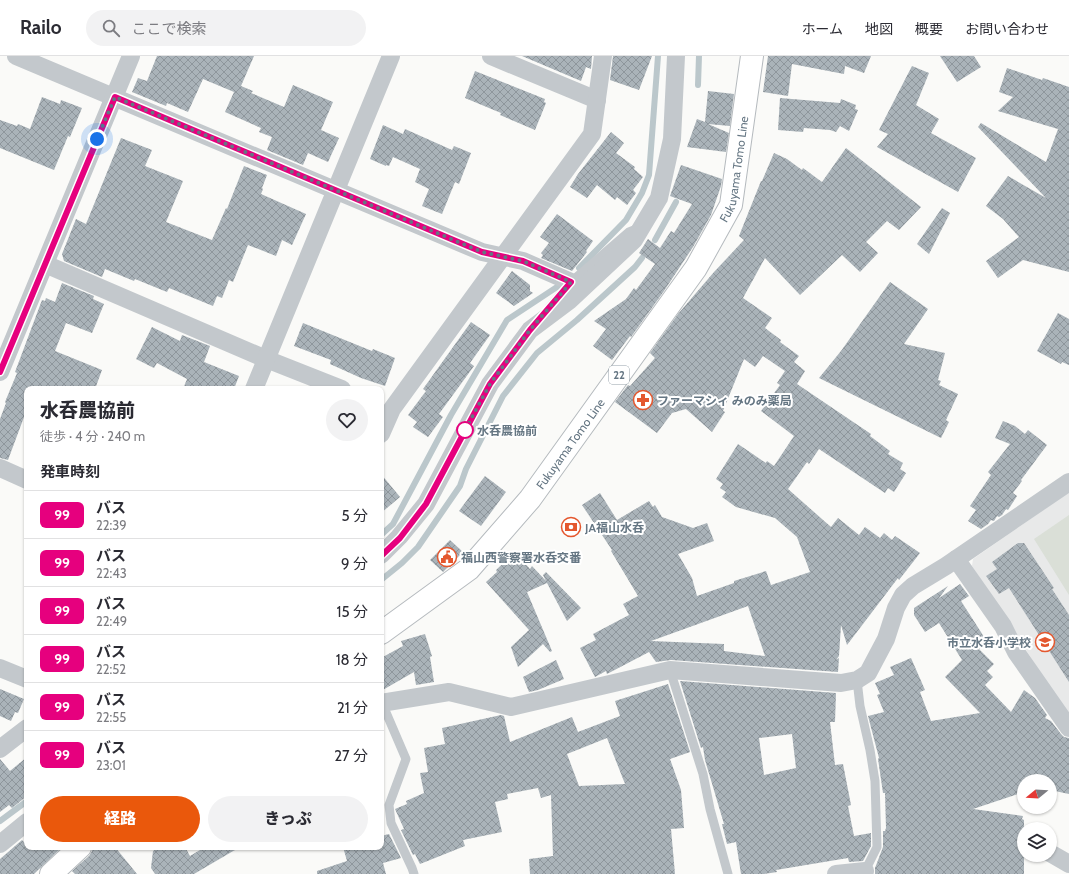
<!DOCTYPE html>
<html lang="ja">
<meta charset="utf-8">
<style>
:root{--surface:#fff;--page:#f2f2f3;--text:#2b2b33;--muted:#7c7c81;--line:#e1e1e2;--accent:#ea580c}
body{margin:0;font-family:Cabin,"Noto Sans JP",sans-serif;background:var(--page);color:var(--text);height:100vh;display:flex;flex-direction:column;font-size:15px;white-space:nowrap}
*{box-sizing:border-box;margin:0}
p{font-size:13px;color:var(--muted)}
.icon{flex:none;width:22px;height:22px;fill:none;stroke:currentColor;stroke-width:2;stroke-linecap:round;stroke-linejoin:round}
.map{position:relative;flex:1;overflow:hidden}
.panel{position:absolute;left:24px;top:330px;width:360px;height:464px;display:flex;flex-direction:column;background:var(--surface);border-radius:8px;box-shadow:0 1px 3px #0004}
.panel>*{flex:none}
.badge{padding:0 8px;border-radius:6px;font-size:14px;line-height:26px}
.needle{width:26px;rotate:252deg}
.buttons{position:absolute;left:1017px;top:718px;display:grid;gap:8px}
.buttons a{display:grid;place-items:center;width:40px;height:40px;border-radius:50%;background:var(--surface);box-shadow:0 1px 3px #0004;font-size:20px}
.you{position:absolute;width:20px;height:20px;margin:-10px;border:3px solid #fff;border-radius:50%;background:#1a73e8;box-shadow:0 0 0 6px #1a73e833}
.map>.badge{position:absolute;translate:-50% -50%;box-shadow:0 0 0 2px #fff}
h2{padding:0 16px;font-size:15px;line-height:36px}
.round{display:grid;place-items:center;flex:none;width:42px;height:42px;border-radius:21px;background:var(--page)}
.head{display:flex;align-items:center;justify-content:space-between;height:68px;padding:0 16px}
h1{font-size:19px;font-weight:800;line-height:30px}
.primary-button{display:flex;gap:8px;margin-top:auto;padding:8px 16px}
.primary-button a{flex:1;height:46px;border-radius:24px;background:var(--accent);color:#fff;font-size:16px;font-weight:800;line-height:46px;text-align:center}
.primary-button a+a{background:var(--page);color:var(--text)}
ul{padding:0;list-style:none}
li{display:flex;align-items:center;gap:12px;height:48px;padding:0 16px;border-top:1px solid var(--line)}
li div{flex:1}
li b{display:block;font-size:15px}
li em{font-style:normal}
li .badge{min-width:44px;font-weight:700;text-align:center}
header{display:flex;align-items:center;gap:24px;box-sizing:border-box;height:56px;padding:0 20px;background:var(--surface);border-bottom:1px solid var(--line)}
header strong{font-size:19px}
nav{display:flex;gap:22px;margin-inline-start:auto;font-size:14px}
.search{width:280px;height:36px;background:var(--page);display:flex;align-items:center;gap:10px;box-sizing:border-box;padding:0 14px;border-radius:22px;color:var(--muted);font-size:15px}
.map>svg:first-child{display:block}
.built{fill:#e8e9e9}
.park{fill:#dadfd7}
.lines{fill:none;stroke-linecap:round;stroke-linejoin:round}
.stream{stroke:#bbc7cb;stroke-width:6}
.building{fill:url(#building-cross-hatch);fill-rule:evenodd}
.primary-casing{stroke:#b5babe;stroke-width:24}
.service{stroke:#c3c8cc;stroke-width:9}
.minor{stroke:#c3c8cc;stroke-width:18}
.primary{stroke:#fff;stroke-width:22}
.line-casing{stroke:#fff;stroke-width:9}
.line{stroke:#e6007e;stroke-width:6}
.walk{stroke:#657683;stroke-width:4;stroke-dasharray:0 7.2}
.stop-dot{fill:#fff;stroke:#e6007e;stroke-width:2}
.labels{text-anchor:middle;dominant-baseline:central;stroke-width:4;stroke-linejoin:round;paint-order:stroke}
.shield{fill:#fff;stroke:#939fa8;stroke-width:1}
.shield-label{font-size:11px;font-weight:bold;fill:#657683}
.street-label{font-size:12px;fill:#657683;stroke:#fff}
.poi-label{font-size:12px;font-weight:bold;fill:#657683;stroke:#fff;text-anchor:start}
.stop-label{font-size:12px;font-weight:bold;fill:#657683;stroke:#fff;text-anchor:start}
</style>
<header>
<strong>Railo</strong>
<div class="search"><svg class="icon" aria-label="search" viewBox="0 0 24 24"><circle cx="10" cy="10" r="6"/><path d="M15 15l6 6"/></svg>ここで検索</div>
<nav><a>ホーム</a><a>地図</a><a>概要</a><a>お問い合わせ</a></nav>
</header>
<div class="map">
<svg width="1069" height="818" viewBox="0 0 1069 818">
<defs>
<pattern id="building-cross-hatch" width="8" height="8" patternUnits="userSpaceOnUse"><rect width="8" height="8" fill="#aab3b9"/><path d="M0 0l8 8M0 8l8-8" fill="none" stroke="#8e969c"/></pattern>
</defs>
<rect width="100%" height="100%" fill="#fafaf8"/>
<path class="built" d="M1069,436V661L972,510L973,503Z"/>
<path class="park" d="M1069,459V539L1034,483Z"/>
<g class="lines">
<g class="stream">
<path d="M698,29L699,0"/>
<path d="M655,184L676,146"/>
<path d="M579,212L626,164L642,137L649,119L658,0"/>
<path d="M381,479L393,468L451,359L507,264L560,229"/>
<path d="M381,524L402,507L418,491L460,430L466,413L503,340L537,297L577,264L635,211L642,202"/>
<path d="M0,765L27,745"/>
</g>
</g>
<g class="building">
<path d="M157,0H254L241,30L253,35L251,37L284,51L293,29L333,46L321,74L339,82L328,106L308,97L303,109L267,94L272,81L259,76L261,72L225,56L234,36L203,23L188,56L167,47L166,50L132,36L138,22L147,25Z"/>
<path d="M522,0H592L591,13L586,11L581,25Z"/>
<path d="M613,0H652L639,34L610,24Z"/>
<path d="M768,0H871L864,17L845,10L844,18L792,8L788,40L763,36Z"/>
<path d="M940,0H974L981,11L957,26Z"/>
<path d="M912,10L929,17L916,49L939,63L931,77L976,102L958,136L877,91L888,78L879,74Z"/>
<path d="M1007,12L1042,24L1043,22L1069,31V216L1023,204L998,222L986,205L1019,181L1003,163L986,150L1008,120L1046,142L978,71L981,67L1046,106L1058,73L998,55L1013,41L999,36Z"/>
<path d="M475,15L545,43L544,46L546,47L535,74L500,59L501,57L465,42Z"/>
<path d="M708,35L734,38L730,70L708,68L729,77L726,96L687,91L697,63L705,66Z"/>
<path d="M42,41L60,48L61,44L82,52L70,81L68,80L54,114L0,92V64L17,70L18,68L30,73Z"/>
<path d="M780,42L840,47L841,43L856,49L855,53L858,54L849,75L840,70L836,76L830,74L804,72L803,76L778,74Z"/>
<path d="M383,69L403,78L405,73L452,94L454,90L471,97L459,128L455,126L442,158L422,150L429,133L415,126L420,113L393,101L389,110L386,109V110L370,103Z"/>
<path d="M611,76L624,87L616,97L635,111L634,113L643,121L633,134L636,137L627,149L617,141L615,144L597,129L587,142L570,131L578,118Z"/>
<path d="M121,82L152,94L145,110L183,125L166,166L212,184L226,152L227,153L244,110L267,119L262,132L263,133L261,138L306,158L292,189L282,184L276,200L248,189L233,226L229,224L222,242L217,240L213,250L169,232L167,236L135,223L134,225L105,213L102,221L64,205L62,198L76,163L86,168Z"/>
<path d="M846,92L921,151L899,174L887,165L866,186L878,197L860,216L842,199L800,239L765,202L743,242L772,262L765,272L781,284L780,286L799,300L794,306L805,315L797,328L871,378L870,380L890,395L888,398L903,407L900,413L906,417L894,436L888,432L885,437L819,393L809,408L807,406L788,433L831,471L838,462L859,479L865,471L880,482L884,477L892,484L895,480L920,497L899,524L898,522L847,589L841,569L839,600L836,604L839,602L838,616L671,604L656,606L649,596L607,618L606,615L595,621L580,592L596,584L593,578L629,559L623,548L638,540L611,495L612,494L582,449L600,437L617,464L649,445L653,451L655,449L662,461L693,472L707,467L714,485L678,498L692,522L697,540L734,527V525L766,515L771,529L810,516L797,481L775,462L736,451L722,441L726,436L720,432L723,428L716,423L738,388L766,407L767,405L774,410L794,380L761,355L780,329L777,327L785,315L763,300L755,311L744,303L723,355L725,356L712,376L686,353L672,357L657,377L615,346L628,329L630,330L655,302L650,297L678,258L714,216L744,184L739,180L761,125H762L774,97L787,103L802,114L803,112L822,126ZM748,550L765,600L724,595V588L651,585Z"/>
<path d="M681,109L722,123L721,130L711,159L693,191L664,235L631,281L630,280L612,304L593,290L606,273L594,265L626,243L634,232L636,234L655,208L639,197L648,183L660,192L671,175L674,177L692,148L670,140Z"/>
<path d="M942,152L950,157L929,198L917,188Z"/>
<path d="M557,158L593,185L586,195L587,196L572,215L541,202L543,199L541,197L549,187L540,181Z"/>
<path d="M512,215L530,229V235L533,237L514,250L496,237Z"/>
<path d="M890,226L928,253L904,288L945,297L938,324L941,325L939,329L958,338L946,364L949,366L941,382L819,322L841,295Z"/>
<path d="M62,227L94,240L93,243L104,248L92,277L66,267L55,295L102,314L95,333H27V353L8,404L0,402V363L6,347L5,346L17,317L15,316L42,244L45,245L46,242L55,246Z"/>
<path d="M1058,257L1069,263V309L1062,306L1061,308L1037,295Z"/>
<path d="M471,266L490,279L470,307L474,310L439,358L443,361L428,381L413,371L417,366L408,359L426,335L423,333Z"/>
<path d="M303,267L372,295L373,293L395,302L385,330L361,322L330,308L331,304L294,290Z"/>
<path d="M152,271L180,285L182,279L210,290L204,306L239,320L234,333H183L187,323L157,307L154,312L136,303Z"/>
<path d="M1003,365L1015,370L1025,378L1028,374L1047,389L1021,424L1022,425L1013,437L1017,440L1008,454L1006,453L1002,459L999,461L997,460L994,465L991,464L988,468L981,473L968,465L976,454L970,450L991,419L988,416L1010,388L995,382Z"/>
<path d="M381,418L400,441L381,457Z"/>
<path d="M485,420L506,436L481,470L459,455Z"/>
<path d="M450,484L463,496L443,516L430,504Z"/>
<path d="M1018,487H1024L1054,532L1052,533L1069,559V626L1009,532L999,538L986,520L997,513L992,506Z"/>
<path d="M515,496L530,513L532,510L546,525L543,519L546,516L581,552L567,565L547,527L527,536L552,595L550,596L543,588L518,611L511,591L529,574L486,526L497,516L496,514Z"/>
<path d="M960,528L969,540L961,545L988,587L979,593L994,608L987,615L993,621L985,629L1011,656L1024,634L1035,642L1047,659L1045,662L1051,665L1061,678L1064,681L1069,682V738L1050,734V725H1024V736L973,753L1023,760L1022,763L1024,764V818H875V812L883,791V775H885L886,772L885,737H883L878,703L879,702L868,660L884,656L877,639L880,638L875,627L894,619L890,611L911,602L925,634L920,636L931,665L980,657L945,621L962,604L939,567L925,576L914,559V552L948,530L939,542Z"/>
<path d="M425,578L432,600L430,601L434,626L416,629L414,616L381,635V602L403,590L401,585Z"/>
<path d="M556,604L564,623L538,634L529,636L523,621Z"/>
<path d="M680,625L836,637L835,666H830L835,709L843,708L851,749L848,750L854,780L871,777V790L863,805L849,806L848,802L776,814L777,816L764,818H741L736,786L727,788L722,768H724L705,704L703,691L701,692ZM792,678L796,712L764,719L759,682Z"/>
<path d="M668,628L690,696L670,703L681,734L684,772L671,773L675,818H530L529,803L553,800L551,739L541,742L538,732L507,738L508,743L495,746L502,776L463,784L465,790L420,808L415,798L413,799L401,774L404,773L395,753L407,748L406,745L424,737L420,717L428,716L424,692L445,688L442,672L501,659L504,660L510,686L572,661L578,676L620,660L615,645ZM607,682L625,728L579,730L567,698Z"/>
<path d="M0,633L24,643L18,657L15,656L11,665L0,660Z"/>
<path d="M27,701V740L12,752L9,749L0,756V703L10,715Z"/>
<path d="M389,778L401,802L383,807L386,818H317V815L347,805L343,791H381V780Z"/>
<path d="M22,784L27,789V791H62L34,818H0V803Z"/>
<path d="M92,791H115L137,818H75L72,815L89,800L92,795Z"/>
<path d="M160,791H185L190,800L205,791H240L194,818H155L151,812L153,795Z"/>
</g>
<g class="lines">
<defs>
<g id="primary">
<path id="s1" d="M381,577L469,513L530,443L696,212L731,149L752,0"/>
<path d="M51,818L80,791"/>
</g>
</defs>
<use href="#primary" class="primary-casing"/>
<g class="service">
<path d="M549,252L571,226L629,176L639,172"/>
<path d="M670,614L703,718L710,753L728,818"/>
<path d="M857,624L860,650L870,694L875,725L877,791L865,815L866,818"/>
<path d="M382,647L406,703L389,749L391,767L412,812L414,818"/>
</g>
<g class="minor">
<path d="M16,0L482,196L523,205L571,226"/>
<path d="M491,0L597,44"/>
<path d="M45,208L266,303L342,333"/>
<path d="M0,316L131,0"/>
<path d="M254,333L391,0"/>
<path d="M381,378L392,353L592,78L603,0"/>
<path d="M0,412L27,424"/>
<path d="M381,499L399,481L426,448L490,328L530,274L570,244L634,184L659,142L672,83L676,0"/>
<path d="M956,503L1003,570L1016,596L1069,672"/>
<path d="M0,612L27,623"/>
<path d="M381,647L449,636L511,651L670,614L841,627L857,624L868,617L886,583L896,552L903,539L913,530L946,510L1069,426"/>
<path d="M0,693L27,672"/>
<path d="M0,788L27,766"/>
<path d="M1050,797L1069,808"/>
<path d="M836,818L865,815"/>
</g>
<use href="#primary" class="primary"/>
</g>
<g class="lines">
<defs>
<path id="line" d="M0,316L115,41L482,196L523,205L571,226L530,274L490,328L426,448L400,482L381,500"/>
</defs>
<use href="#line" class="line-casing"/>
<use href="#line" class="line"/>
<path class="walk" d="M97,83L115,41L482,196L523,205L571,226L530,274L490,328L465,374"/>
</g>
<defs>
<symbol id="pharmacy-ring" viewBox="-11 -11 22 22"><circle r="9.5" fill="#fff" stroke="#e4572e" stroke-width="1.5"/><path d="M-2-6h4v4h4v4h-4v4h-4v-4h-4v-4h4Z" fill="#e4572e"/></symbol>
<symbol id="bank-ring" viewBox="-11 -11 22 22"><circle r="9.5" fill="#fff" stroke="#e4572e" stroke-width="1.5"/><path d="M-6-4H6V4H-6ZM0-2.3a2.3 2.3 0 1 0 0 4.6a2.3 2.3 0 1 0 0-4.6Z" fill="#e4572e"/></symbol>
<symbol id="civic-ring" viewBox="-11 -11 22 22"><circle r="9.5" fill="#fff" stroke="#e4572e" stroke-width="1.5"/><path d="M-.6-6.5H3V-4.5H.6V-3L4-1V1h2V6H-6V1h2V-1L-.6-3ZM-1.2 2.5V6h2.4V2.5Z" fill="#e4572e"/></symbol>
<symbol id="school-ring" viewBox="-11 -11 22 22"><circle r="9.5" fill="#fff" stroke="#e4572e" stroke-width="1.5"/><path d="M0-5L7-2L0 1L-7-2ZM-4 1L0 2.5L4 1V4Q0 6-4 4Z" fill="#e4572e"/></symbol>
</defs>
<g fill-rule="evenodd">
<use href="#pharmacy-ring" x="632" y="333" width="22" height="22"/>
<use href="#bank-ring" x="560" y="460" width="22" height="22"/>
<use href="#civic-ring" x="436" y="490" width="22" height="22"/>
<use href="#school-ring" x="1034" y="575" width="22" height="22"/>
</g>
<circle class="stop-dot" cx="465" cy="374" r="8"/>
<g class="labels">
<rect class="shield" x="609" y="310" width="20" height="18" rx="3"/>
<g class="shield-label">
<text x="619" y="319">22</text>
</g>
<g class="street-label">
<text stroke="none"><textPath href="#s1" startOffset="594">Fukuyama Tomo Line</textPath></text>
<text stroke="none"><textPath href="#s1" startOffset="270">Fukuyama Tomo Line</textPath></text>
</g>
<g class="poi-label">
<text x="657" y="344">ファーマシィ みのみ薬局</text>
<text x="585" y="471">JA福山水呑</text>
<text x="461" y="501">福山西警察署水呑交番</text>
<text x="1031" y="586" text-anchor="end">市立水呑小学校</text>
</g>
<g class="stop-label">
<text x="477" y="374">水呑農協前</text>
</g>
</g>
</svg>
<div class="buttons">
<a><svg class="needle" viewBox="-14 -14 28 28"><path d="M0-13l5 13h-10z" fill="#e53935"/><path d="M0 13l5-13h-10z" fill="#7c7c81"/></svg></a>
<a><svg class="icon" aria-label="layers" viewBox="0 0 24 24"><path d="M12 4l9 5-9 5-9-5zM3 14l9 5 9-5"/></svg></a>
</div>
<div class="you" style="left:97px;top:83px"></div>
<section class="panel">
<div class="head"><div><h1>水呑農協前</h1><p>徒歩 · 4 分 · 240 m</p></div><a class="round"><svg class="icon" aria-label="heart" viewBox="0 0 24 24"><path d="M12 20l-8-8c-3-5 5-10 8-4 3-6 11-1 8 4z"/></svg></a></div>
<h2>発車時刻</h2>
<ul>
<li><span class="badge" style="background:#e6007e;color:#fff">99</span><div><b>バス</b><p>22:39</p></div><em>5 分</em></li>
<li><span class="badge" style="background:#e6007e;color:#fff">99</span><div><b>バス</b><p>22:43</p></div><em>9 分</em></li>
<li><span class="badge" style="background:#e6007e;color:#fff">99</span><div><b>バス</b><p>22:49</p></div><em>15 分</em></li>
<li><span class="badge" style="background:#e6007e;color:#fff">99</span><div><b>バス</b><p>22:52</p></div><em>18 分</em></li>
<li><span class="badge" style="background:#e6007e;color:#fff">99</span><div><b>バス</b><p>22:55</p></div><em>21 分</em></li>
<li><span class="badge" style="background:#e6007e;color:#fff">99</span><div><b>バス</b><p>23:01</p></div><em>27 分</em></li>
</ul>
<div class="primary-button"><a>経路</a><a>きっぷ</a></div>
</section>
</div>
